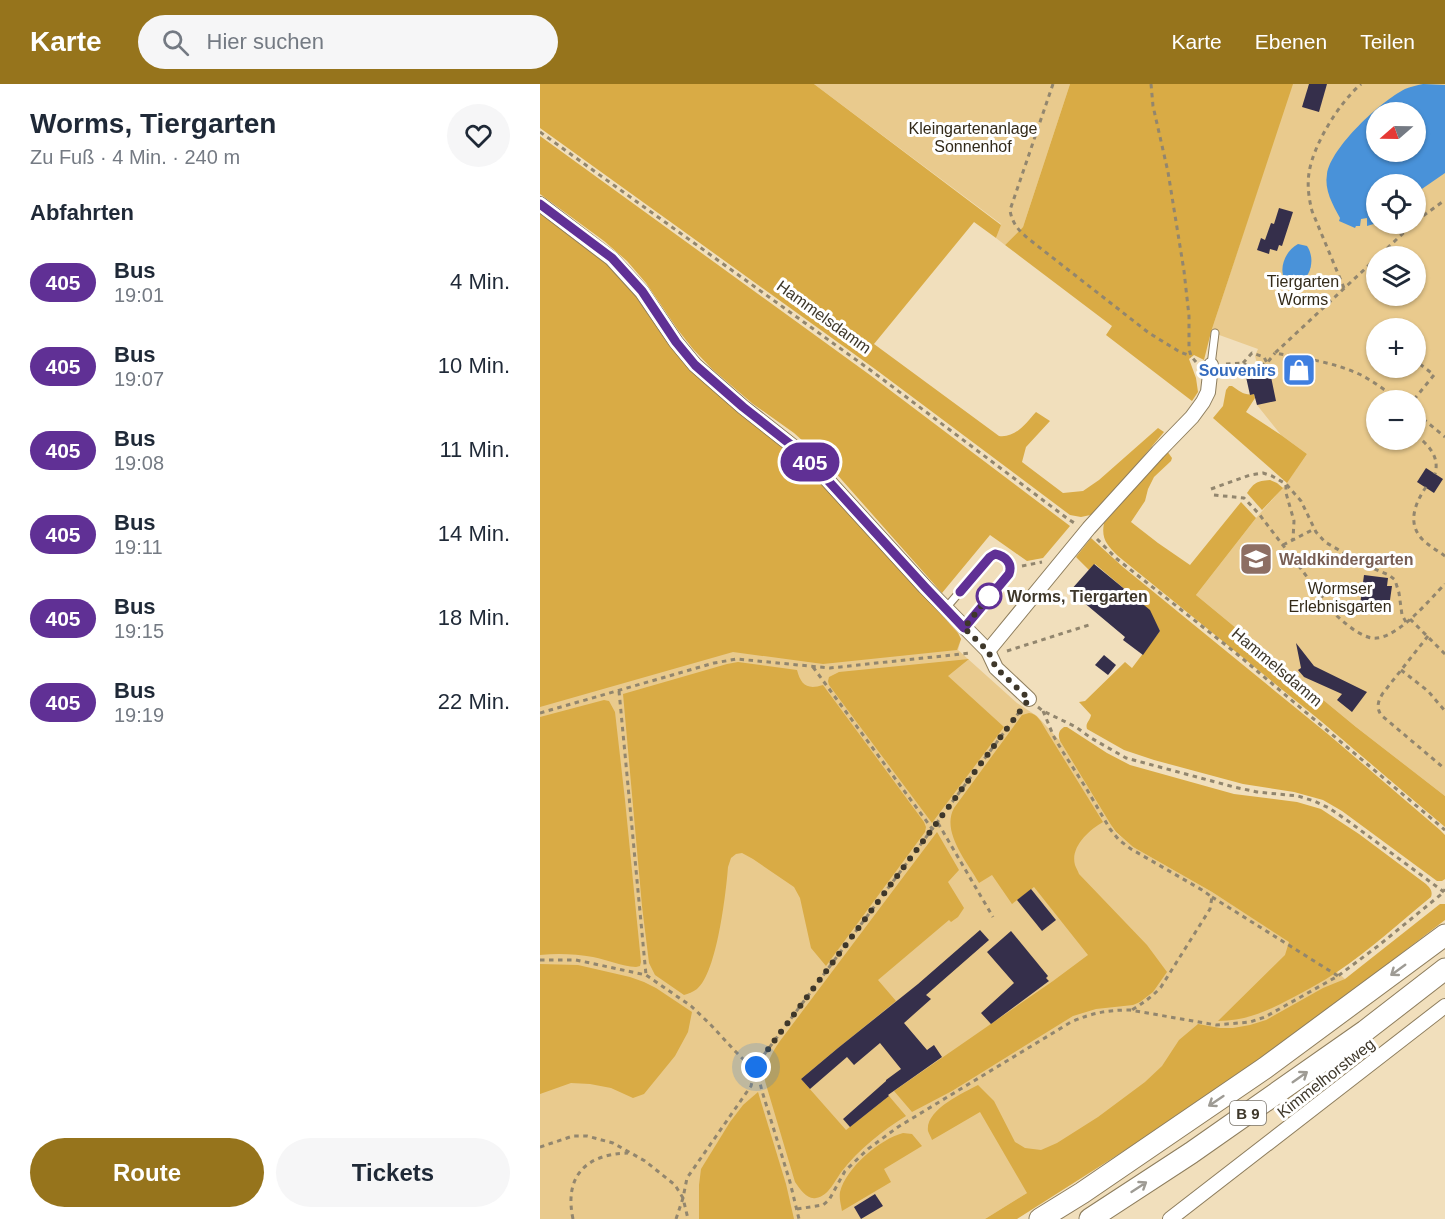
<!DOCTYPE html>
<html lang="de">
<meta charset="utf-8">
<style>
:root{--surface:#fff;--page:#f6f6f7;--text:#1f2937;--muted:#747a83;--accent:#96741c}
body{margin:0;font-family:Helvetica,sans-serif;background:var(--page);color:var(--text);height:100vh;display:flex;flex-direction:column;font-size:22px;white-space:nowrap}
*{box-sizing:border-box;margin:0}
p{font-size:20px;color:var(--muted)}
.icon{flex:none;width:33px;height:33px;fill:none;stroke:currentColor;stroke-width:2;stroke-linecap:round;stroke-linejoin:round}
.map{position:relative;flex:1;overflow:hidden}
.panel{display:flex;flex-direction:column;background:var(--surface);width:540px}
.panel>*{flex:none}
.badge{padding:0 12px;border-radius:20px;font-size:21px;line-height:39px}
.needle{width:39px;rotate:250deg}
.fabs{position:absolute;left:826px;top:18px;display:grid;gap:12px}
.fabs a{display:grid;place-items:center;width:60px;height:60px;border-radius:50%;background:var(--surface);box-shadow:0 2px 4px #0004;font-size:30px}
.you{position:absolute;width:30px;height:30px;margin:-15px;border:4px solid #fff;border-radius:50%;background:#1a73e8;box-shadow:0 0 0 9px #1a73e833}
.map>.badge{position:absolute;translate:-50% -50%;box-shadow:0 0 0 3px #fff}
h2{padding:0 30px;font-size:22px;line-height:54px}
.round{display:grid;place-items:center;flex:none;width:63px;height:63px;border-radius:32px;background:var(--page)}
.summary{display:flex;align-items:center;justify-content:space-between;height:102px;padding:0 30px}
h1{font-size:28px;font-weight:600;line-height:45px}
.cta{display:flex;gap:12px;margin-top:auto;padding:12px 30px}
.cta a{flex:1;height:69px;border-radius:36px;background:var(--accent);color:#fff;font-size:24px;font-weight:600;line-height:69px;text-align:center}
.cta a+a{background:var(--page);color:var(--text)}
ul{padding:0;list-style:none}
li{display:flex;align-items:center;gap:18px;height:84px;padding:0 30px}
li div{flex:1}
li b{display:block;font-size:22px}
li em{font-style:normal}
li .badge{min-width:66px;font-weight:700;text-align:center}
header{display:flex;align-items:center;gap:36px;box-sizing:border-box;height:84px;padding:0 30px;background:var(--accent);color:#fff}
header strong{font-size:28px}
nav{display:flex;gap:33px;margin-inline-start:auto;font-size:21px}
.search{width:420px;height:54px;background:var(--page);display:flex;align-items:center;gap:15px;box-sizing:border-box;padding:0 21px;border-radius:33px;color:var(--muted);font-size:22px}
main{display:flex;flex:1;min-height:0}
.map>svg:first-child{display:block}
.green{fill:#e9ca8d;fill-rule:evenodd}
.forest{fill:#d9ab45}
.water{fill:#4992d9;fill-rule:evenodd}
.building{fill:#352f4b}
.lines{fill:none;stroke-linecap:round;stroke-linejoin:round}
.service-casing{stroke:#8d7d5d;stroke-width:9}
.minor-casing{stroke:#8d7d5d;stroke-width:16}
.trunk-casing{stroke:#8d7d5d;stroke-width:23}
.path{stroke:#92866e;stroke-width:3;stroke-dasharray:4.5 4.5;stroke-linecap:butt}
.service{stroke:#fff;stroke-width:7}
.minor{stroke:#fff;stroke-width:14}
.trunk{stroke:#fff;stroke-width:21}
.oneway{stroke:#9e9b94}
.line-casing{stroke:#fff;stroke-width:14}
.line{stroke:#603095;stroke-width:9}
.walk{stroke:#3e372a;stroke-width:6;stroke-dasharray:0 10.8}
.stop-dot{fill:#fff;stroke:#603095;stroke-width:3}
.labels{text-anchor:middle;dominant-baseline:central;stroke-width:6;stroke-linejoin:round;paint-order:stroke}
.shield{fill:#fff;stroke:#78736a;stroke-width:1.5}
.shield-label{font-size:15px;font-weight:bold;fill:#3e372a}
.park-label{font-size:16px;fill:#332a19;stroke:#fff}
.street-label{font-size:16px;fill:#3e372a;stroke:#fff}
.shop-label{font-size:16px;font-weight:bold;fill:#366cbe;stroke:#fff;text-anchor:end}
.education-label{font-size:16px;font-weight:bold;fill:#785e54;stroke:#fff;text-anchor:start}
.stop-label{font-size:16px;font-weight:bold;fill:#3e372a;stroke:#fff;text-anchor:start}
</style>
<header>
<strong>Karte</strong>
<div class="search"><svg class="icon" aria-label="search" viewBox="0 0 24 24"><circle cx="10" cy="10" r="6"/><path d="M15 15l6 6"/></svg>Hier suchen</div>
<nav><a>Karte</a><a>Ebenen</a><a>Teilen</a></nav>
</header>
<main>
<section class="panel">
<div class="summary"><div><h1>Worms, Tiergarten</h1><p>Zu Fuß · 4 Min. · 240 m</p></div><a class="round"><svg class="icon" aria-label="heart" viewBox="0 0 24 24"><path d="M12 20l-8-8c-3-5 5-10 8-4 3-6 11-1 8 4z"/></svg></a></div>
<h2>Abfahrten</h2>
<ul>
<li><span class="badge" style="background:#603095;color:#fff">405</span><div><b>Bus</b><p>19:01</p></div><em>4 Min.</em></li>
<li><span class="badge" style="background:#603095;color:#fff">405</span><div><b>Bus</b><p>19:07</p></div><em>10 Min.</em></li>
<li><span class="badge" style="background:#603095;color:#fff">405</span><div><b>Bus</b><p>19:08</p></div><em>11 Min.</em></li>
<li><span class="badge" style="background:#603095;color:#fff">405</span><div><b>Bus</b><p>19:11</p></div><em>14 Min.</em></li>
<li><span class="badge" style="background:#603095;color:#fff">405</span><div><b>Bus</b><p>19:15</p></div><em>18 Min.</em></li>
<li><span class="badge" style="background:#603095;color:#fff">405</span><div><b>Bus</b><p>19:19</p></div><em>22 Min.</em></li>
</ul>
<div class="cta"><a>Route</a><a>Tickets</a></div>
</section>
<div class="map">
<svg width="905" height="1135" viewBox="0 0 905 1135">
<rect width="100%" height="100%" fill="#f1dfbc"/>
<g class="green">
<path d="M274,0H530L483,143L465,161L456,154L461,140Z"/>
<path d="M752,0H905V712L816,643L656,511L716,434L746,400L767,370L741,351L717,321L711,292L720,290L715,272L718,265L671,248ZM837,28H876V68H837ZM837,100H876V140H837ZM837,172H876V212H837ZM837,244H876V284H837ZM837,316H876V356H837Z"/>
<path d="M0,124L114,231L418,549L421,555L418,566L477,619L497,632L520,657L571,741L576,749L584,755L593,763L672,808L797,888L805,895L487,1109L445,1135H0Z"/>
</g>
<g class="forest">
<path d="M0,0H274L461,141L456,154L434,138L334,260L459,352C476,354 486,339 496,328L510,337L486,363L482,378L523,409L543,407L559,396L618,344L624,348L555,430L541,433L530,431L335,285L0,44Z"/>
<path d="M530,0H753L671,248L664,276L654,271L649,275L656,294L658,308L652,317L566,251L572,242L465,161L483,143Z"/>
<path d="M0,52L330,291L530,442L503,474L487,477L450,451L402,509L286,378L254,349L213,320L172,285L153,265L138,246L106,199L87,177L64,157L0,110Z"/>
<path d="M0,124L73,179L127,250L259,372L418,549L421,555L417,566L283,580L193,568L0,623Z"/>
<path d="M689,302H692C699,307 705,312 714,310L715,314L706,328L741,351L767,370L747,399L673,334L683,322L686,306Z"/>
<path d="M627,367L632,374L631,377L614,393L608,405L605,417L591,438L618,459L650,481L701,418L716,434L656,511L816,643L905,712V743L782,638L578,472C567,461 561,455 564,439Z"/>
<path d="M730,396L737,399L743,404L722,426L707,409C714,399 716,397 730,396Z"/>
<path d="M551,454L583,483L789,651L900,746L905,751V795L902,797H897L802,727L783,716L754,708L703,700L614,676L584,666L547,645C545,639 550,637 551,631L539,618L545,617L585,578L592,584L620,547L611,530L600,518L555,480L549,486L536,473Z"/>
<path d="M429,575L408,592L464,643L392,739L289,601L288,597L289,593L299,588Z"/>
<path d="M198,578L257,586C261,601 267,606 283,601L384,738L386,743L385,748L286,882L271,864L260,814L254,803L213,775L202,769L196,770L191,774L188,783C186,809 177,889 157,905C153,908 148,910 144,911L115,891L109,879L102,822L83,610L187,580Z"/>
<path d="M64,616L69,617L75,628L85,716L101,878L100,882L96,883C81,882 68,876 53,873C36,870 18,869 0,871V633Z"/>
<path d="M489,629C497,629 502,639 506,646L563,738C549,746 530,763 535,781C536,784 538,787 539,790L607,861L627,888L613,908L600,918L593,921L556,925L533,932L412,1007L372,1028L354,1007L513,897L548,871L494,803L472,820L452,791L439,799C427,778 401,748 414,724L482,631Z"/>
<path d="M524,643H527L567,669L590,681L694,710L757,718L781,725L819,750L886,800C890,804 893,807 891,813C860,838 830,866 797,888C782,898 767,906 752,914C725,928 709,936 678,937L745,871L749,858L672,808L593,763L584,755L576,748L571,741L520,657C518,651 518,647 524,643Z"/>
<path d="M397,748L419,786L408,798L424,824L418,833L411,838L409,836L338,896L356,917L298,964L261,995L306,1046L349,1012L366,1032C342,1047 319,1065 302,1087C295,1096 289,1112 276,1114C267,1116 260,1105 255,1098L225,997C225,981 231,970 240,957Z"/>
<path d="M900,820H905V836L790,924L697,991L620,1044L477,1135H445L487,1109L440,1028L392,1056C391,1053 389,1050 388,1047C385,1026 423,1009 438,1001L454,1017L475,1058L485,1064L501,1066L517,1059L558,1033L605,998L622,982L639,956L658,940L680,944H693L710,941L726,936L783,904L805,895Z"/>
<path d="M0,880L38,881L90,893L104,898L116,904L152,928L148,948L135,972L104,1010L93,1014L71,1004L50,1000L31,999L0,1010Z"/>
<path d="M218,1008L246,1100L254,1135H159V1101L161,1085L190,1038L203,1021Z"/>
<path d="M363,1049L372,1050L382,1062L344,1085L351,1098L302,1127C301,1121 299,1114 300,1108C306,1084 340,1055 363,1049Z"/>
</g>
<g class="water">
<path d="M883,0L905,1V89L876,109V100H837V139L827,142V134L821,135L820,142H816L815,144L799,137L800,134C793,121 784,106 787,90C791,63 841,17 865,5C870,3 877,1 883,0ZM837,28H876V68H837Z"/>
<path d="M758,160L767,162C775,174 772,191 759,200L745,196C738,184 746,166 758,160Z"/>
</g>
<g class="building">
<path d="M769,0H787L779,28L762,23Z"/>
<path d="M739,124L753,128L742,162L739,161L737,167L730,165L729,170L717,166L721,154L725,156L731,139L734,140Z"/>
<path d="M730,288L736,317L717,321L714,310L710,311L706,293Z"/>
<path d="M886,384L903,395L894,409L877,398Z"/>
<path d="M554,480L610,526L620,547L603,571L583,556L585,553L530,507Z"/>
<path d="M824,491L848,494L847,502H852L850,516H845L844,524L820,521Z"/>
<path d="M756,559L774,582L827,608L812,628L797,616L802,610L764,593L758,586L761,584Z"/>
<path d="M564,571L576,581L568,591L555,581Z"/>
<path d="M491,805L516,836L502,847L477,816Z"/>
<path d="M440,846L449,856L386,911L391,915L364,939L387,966L394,961L402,973L348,1011L349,1012L310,1043L303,1035L346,997V996L361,985L340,959L314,981L307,973L270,1005L261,995L298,964L378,900Z"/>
<path d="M471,847L508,892L506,894L509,897L451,940L441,929L474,899L447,868Z"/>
<path d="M335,1110L343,1122L321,1135L314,1123Z"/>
</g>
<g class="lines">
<defs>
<g id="service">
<path d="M671,281L675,249"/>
<path d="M405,525L450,473L455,470C465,472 473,479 469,490L424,544"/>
</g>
<g id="minor">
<path d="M0,120L72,175L102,208L136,258L155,281L203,323L255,364L272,379L385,503L448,567L456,584L489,615"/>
<path d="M448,567L549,444L618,368L652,333L663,318L668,308L671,281"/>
<path d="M630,1135L905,922"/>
</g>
<g id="trunk">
<path d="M500,1135L542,1109L725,984L905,851"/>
<path d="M550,1135L651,1069L825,947L905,885"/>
</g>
</defs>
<use href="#service" class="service-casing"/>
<use href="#minor" class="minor-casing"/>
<use href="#trunk" class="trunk-casing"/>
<g class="path">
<path d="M513,0L470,126C472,140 480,148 490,156L609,249L640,268L651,272"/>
<path d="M611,0L613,22L628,88L644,187L649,232V265L651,272L656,278"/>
<path d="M0,48L333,288L528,435L536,440"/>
<path d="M876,137L905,116"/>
<path d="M804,204L772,127C769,115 767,102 769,89C773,61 799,19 821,0"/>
<path d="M703,279L712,269L724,273L727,279"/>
<path d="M686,280L703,279L711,284L727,279"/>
<path d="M713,284L719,285L727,279L735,269"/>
<path d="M859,316C846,307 833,297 819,290C793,278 763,274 735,269L873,140"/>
<path d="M875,316L876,313L894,291L876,277"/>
<path d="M876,329L905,353"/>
<path d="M876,338L880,332"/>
<path d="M876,351C888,361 900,372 895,390"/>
<path d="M746,401V409L754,437L753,455"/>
<path d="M886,403C875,419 867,439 882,455C889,462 898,467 905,472"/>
<path d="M671,405L710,391L723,389L732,392L746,400L761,417L776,448L785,458L825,481L849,491L855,496L859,509L862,531L866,538"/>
<path d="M674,411L704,414L719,430L797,532C806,540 816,549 828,553C852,562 889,516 905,500"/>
<path d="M557,455L577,475L697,570L905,746"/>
<path d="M743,461L774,445"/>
<path d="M482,482L502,478"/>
<path d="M870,535L905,570"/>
<path d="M888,552L843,609C838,617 836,623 841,631L905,685"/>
<path d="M467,567L552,540"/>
<path d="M273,583L393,746"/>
<path d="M861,586L888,607L905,627"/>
<path d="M79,607L106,891"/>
<path d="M498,623L503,627L536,643L551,654L586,674L694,703L717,708L758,712L774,717L789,724L808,737L904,808"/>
<path d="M503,627L514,653L523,668L546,704L570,745L579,756L591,765L662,806L672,813L670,825L621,903C612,913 603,919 592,926"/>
<path d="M0,629L174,579L197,575L290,584L431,569"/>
<path d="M398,739L453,833"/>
<path d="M672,813L798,892"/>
<path d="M0,876H36L106,891L151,922L170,940L194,966L204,976L216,983L222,1007L250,1098L259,1135"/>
<path d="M0,1063L33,1052H47L73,1059L105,1077L135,1101L143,1114L148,1135"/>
<path d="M257,1125L283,1121L289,1116L305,1087L328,1065L358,1043L531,938C552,929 567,926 590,926L676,941L710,938L725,933L798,892L838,862L904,808L905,805"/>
<path d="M33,1135C24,1093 45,1070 88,1069"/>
<path d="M136,1135L143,1114L147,1094L211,1002L216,983L223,972L480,627"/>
</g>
<use href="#service" class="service"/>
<use href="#minor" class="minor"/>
<use href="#trunk" class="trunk"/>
</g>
<defs><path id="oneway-shaft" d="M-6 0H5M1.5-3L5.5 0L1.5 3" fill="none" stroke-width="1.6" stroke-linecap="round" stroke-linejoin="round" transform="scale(1.5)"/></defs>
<g class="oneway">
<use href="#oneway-shaft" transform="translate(858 886) rotate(144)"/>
<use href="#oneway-shaft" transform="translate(760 993) rotate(-35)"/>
<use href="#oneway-shaft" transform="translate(676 1017) rotate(146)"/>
<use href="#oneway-shaft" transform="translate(599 1103) rotate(-33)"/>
</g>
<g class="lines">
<defs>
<path id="line" d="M0,120L72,174L102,207L136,258L155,281L203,323L255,364L272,379L385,503L424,544L469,490C473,479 465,472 455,470L450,473L420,508"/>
</defs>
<use href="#line" class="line-casing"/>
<use href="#line" class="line"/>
<path class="walk" d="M216,983L223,972L489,615L456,584L448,567L424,544L450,511L449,512"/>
</g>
<defs>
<symbol id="shop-square" viewBox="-11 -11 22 22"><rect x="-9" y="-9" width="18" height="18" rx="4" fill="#3f7fe0" stroke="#fff"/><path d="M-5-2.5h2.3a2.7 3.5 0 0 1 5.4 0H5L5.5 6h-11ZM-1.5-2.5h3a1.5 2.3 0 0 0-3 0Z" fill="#fff"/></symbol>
<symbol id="school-square" viewBox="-11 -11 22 22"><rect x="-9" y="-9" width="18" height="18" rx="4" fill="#8d6e63" stroke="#fff"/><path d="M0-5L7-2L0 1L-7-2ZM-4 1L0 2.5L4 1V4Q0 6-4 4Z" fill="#fff"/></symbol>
</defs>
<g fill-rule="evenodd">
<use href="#shop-square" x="740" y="267" width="38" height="38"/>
<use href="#school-square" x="697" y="456" width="38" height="38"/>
</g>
<circle class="stop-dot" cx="449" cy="512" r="12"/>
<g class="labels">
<rect class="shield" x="690" y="1017" width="36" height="24" rx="4.5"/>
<g class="shield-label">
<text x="708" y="1029">B 9</text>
</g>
<g class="park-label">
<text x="433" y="44">Kleingartenanlage<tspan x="433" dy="18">Sonnenhof</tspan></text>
<text x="763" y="197">Tiergarten<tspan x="763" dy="18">Worms</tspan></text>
<text x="800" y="504">Wormser<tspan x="800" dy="18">Erlebnisgarten</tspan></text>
</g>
<g class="street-label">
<text transform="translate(284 233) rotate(36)">Hammelsdamm</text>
<text transform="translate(737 583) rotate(40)">Hammelsdamm</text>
<text transform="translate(786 994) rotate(-38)">Kimmelhorstweg</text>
</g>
<g class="shop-label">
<text x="736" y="286">Souvenirs</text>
</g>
<g class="education-label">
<text x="739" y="475">Waldkindergarten</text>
</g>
<g class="stop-label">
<text x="467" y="512">Worms, Tiergarten</text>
</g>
</g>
</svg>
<div class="fabs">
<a><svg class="needle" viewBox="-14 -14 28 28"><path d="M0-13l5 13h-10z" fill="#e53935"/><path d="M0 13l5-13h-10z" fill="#747a83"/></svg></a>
<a><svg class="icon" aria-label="locate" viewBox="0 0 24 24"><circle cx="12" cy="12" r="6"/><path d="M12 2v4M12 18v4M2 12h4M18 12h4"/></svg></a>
<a><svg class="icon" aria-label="layers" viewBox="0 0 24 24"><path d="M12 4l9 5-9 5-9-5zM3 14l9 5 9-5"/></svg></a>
<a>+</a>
<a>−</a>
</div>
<div class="you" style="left:216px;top:983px"></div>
<b class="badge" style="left:270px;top:378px;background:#603095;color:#fff">405</b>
</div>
</main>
